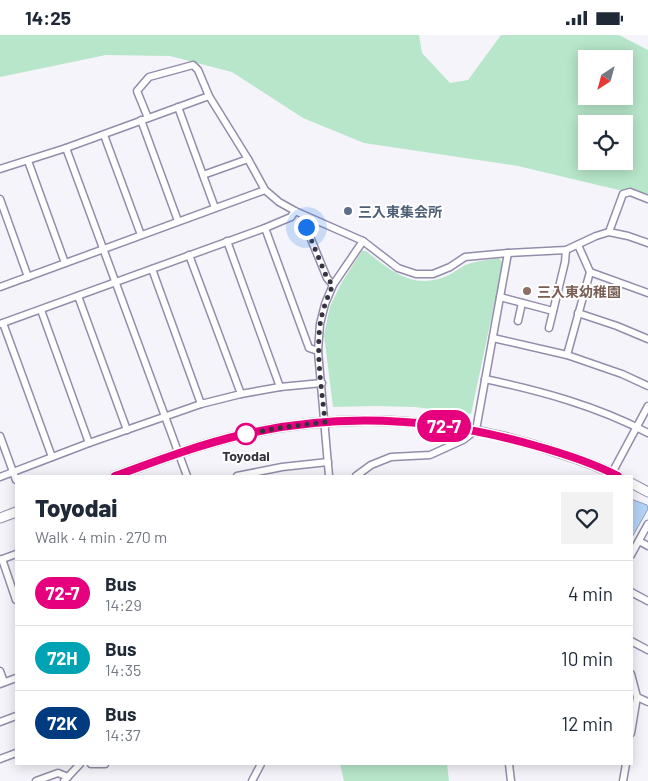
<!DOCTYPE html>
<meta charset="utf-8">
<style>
:root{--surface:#fff;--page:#f2f2f3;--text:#1f2937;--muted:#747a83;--line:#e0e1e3}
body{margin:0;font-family:Barlow,"Noto Sans JP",sans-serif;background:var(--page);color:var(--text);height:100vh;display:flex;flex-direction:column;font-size:19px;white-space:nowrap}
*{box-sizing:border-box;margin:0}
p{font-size:16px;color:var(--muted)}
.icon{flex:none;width:28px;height:28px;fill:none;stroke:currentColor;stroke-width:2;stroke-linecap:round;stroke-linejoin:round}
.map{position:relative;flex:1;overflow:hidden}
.sheet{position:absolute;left:15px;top:440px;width:618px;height:290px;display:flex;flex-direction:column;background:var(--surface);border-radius:0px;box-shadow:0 2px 12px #0003}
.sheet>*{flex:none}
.badge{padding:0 10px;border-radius:16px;font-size:18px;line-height:32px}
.needle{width:32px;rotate:216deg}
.fabs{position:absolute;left:578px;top:15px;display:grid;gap:10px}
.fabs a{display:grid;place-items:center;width:55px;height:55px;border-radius:0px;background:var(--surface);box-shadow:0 2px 12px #0003;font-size:25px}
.you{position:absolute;width:25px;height:25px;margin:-12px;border:4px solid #fff;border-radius:50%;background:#1a73e8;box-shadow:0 0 0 8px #1a73e833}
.map>.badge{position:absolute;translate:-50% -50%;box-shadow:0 0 0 2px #fff}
.round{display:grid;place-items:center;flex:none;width:52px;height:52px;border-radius:0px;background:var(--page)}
.overview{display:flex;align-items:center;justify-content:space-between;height:85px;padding:0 20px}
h1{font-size:24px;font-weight:800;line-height:38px}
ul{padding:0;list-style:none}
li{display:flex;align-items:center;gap:15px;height:65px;padding:0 20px;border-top:1px solid var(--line)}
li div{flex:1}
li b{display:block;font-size:19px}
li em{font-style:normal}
li .badge{min-width:55px;font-weight:700;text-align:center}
.status{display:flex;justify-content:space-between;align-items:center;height:35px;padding:0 25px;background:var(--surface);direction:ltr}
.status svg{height:14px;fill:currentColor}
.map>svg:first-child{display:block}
.green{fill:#b7e6ca;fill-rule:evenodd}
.water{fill:#b4d2f6;stroke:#8ea2bf}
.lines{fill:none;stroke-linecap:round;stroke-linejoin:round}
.street-casing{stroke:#948caa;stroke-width:9}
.secondary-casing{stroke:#948caa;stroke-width:11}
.street{stroke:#fff;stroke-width:6}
.secondary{stroke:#fff;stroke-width:9}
.line-casing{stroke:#fff;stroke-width:11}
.line{stroke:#e6007e;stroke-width:8}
.walk{stroke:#36323f;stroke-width:5;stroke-dasharray:0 9}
.service-dot{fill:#5c6f8a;stroke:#fff;stroke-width:2}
.education-dot{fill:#8d6e63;stroke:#fff;stroke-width:2}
.stop-dot{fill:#fff;stroke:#e6007e;stroke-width:2.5}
.labels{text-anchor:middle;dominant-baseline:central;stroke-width:4;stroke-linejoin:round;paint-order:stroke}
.service-label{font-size:14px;font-weight:bold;fill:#4e5e75;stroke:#fff;text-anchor:start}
.education-label{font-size:14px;font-weight:bold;fill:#785e54;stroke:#fff;text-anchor:start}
.stop-label{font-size:14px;font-weight:bold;fill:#36323f;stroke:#fff}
</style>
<div class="status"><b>14:25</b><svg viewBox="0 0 49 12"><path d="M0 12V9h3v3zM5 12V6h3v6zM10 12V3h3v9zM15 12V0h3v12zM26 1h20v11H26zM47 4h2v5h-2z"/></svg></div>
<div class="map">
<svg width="648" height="746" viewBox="0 0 648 746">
<rect width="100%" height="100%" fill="#f6f4fb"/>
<g class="green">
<path d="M0,0H419L422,18L450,48L468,45L501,0H619L648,15V162L518,131L364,108L303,83L232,37L170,21L106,20L0,42ZM586,24H624V61H586ZM586,89H624V126H586Z"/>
<path d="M362,216H366C392,237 415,256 449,240C455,237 460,233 465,230C475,226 489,225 499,223L503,228L471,379L415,372L375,371L333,372L324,300L330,271L342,247Z"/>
<path d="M340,729H447L449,746H344Z"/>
</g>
<path class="water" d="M631,464L647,470L648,474L631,504Z"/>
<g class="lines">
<defs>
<g id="street">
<path d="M178,72L215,173"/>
<path d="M148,83L137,56L149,42L193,30L198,35L209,61"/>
<path d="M141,85L178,186"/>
<path d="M104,100L141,200"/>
<path d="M66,113L187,441"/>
<path d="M28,126L65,228"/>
<path d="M0,134L66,113L209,61L248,124L265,155L279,167L295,176L363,206L398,233L416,239H433L450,232L465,222L508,218L566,215L596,201L609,197L628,201L648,208"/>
<path d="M203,140L248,124"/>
<path d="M0,164L28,242"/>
<path d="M308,182L306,192L327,243L333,250"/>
<path d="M265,193L309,313L318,316"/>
<path d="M609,197L623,159L630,157L648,164"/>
<path d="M227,206L280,352"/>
<path d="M189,220L241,359"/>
<path d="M152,234L201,369"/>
<path d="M590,237L648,258"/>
<path d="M0,252L265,155"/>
<path d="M78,261L127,395"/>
<path d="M500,262L553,276"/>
<path d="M41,275L89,408"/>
<path d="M578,278L617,291L648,304"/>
<path d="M518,286L522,268"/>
<path d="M3,288L52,422"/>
<path d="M0,289L265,193L291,182L295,176"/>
<path d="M549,293L565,227L566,215"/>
<path d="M493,303L567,320L622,339L648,351"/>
<path d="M567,320L590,237L578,210"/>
<path d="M485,344C541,356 597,371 648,398"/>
<path d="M0,401L16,445"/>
<path d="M612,438L648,371"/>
<path d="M237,441L282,432L328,427"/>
<path d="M329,441L318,316L320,289L325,269L333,250L363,206"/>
<path d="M356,441L371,430L391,422L430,420L463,405L476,395L508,218"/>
<path d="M0,442L89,408L201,369L241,359L280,352L322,348"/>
<path d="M639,506L648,511"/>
<path d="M631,520L648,489"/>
<path d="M2,524L16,565"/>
<path d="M0,525L16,519"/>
<path d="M631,557L648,566"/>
<path d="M631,606L648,615"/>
<path d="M0,636L4,647"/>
<path d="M631,639L637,662L631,698"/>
<path d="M0,649L16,643"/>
<path d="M637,662L648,667"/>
<path d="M0,687L16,681"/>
<path d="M0,724L16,718"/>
<path d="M91,729H105"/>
<path d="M509,729L511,746"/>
<path d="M36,746L58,738L68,742"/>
<path d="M64,746L80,729"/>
<path d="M252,746L261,729"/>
<path d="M623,746L626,729"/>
</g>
<g id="secondary">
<path d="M115,441C156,426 198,410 241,400C346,375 460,383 562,419C581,425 600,432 618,441"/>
<path d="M631,448L648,457"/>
<path d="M0,483L16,477"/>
</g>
</defs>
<use href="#street" class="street-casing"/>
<use href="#secondary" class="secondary-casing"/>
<use href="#street" class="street"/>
<use href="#secondary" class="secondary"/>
</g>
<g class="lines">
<defs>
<path id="line" d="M115,441C156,426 198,410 241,400C338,377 438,383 533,410C562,418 591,427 618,441"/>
</defs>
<use href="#line" class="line-casing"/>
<use href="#line" class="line"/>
<path class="walk" d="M246,399L241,400L278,393L325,387C322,355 316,322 320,290C322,276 327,263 333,250L327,243L306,192"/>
</g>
<circle class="service-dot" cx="348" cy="176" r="5"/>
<circle class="education-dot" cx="527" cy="256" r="5"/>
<circle class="stop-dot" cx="246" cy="399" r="10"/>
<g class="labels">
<g class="service-label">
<text x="358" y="176">三入東集会所</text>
</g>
<g class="education-label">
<text x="537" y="256">三入東幼稚園</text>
</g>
<g class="stop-label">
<text x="246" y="420">Toyodai</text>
</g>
</g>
</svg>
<div class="fabs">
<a><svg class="needle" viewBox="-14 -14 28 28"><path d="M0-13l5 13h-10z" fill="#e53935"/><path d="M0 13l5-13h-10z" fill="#747a83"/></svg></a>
<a><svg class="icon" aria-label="locate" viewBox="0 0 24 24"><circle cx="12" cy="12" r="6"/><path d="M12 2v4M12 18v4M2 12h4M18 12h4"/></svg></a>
</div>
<div class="you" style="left:306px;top:192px"></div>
<b class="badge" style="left:444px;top:391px;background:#e6007e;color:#fff">72-7</b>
<section class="sheet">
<div class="overview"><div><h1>Toyodai</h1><p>Walk · 4 min · 270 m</p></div><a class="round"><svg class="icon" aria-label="heart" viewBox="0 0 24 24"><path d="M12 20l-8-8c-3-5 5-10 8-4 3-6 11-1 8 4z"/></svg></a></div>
<ul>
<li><span class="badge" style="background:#e6007e;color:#fff">72-7</span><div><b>Bus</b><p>14:29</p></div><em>4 min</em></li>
<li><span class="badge" style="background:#00a3b4;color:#fff">72H</span><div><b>Bus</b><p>14:35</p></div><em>10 min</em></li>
<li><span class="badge" style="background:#003b80;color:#fff">72K</span><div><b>Bus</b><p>14:37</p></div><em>12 min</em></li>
</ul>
</section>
</div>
